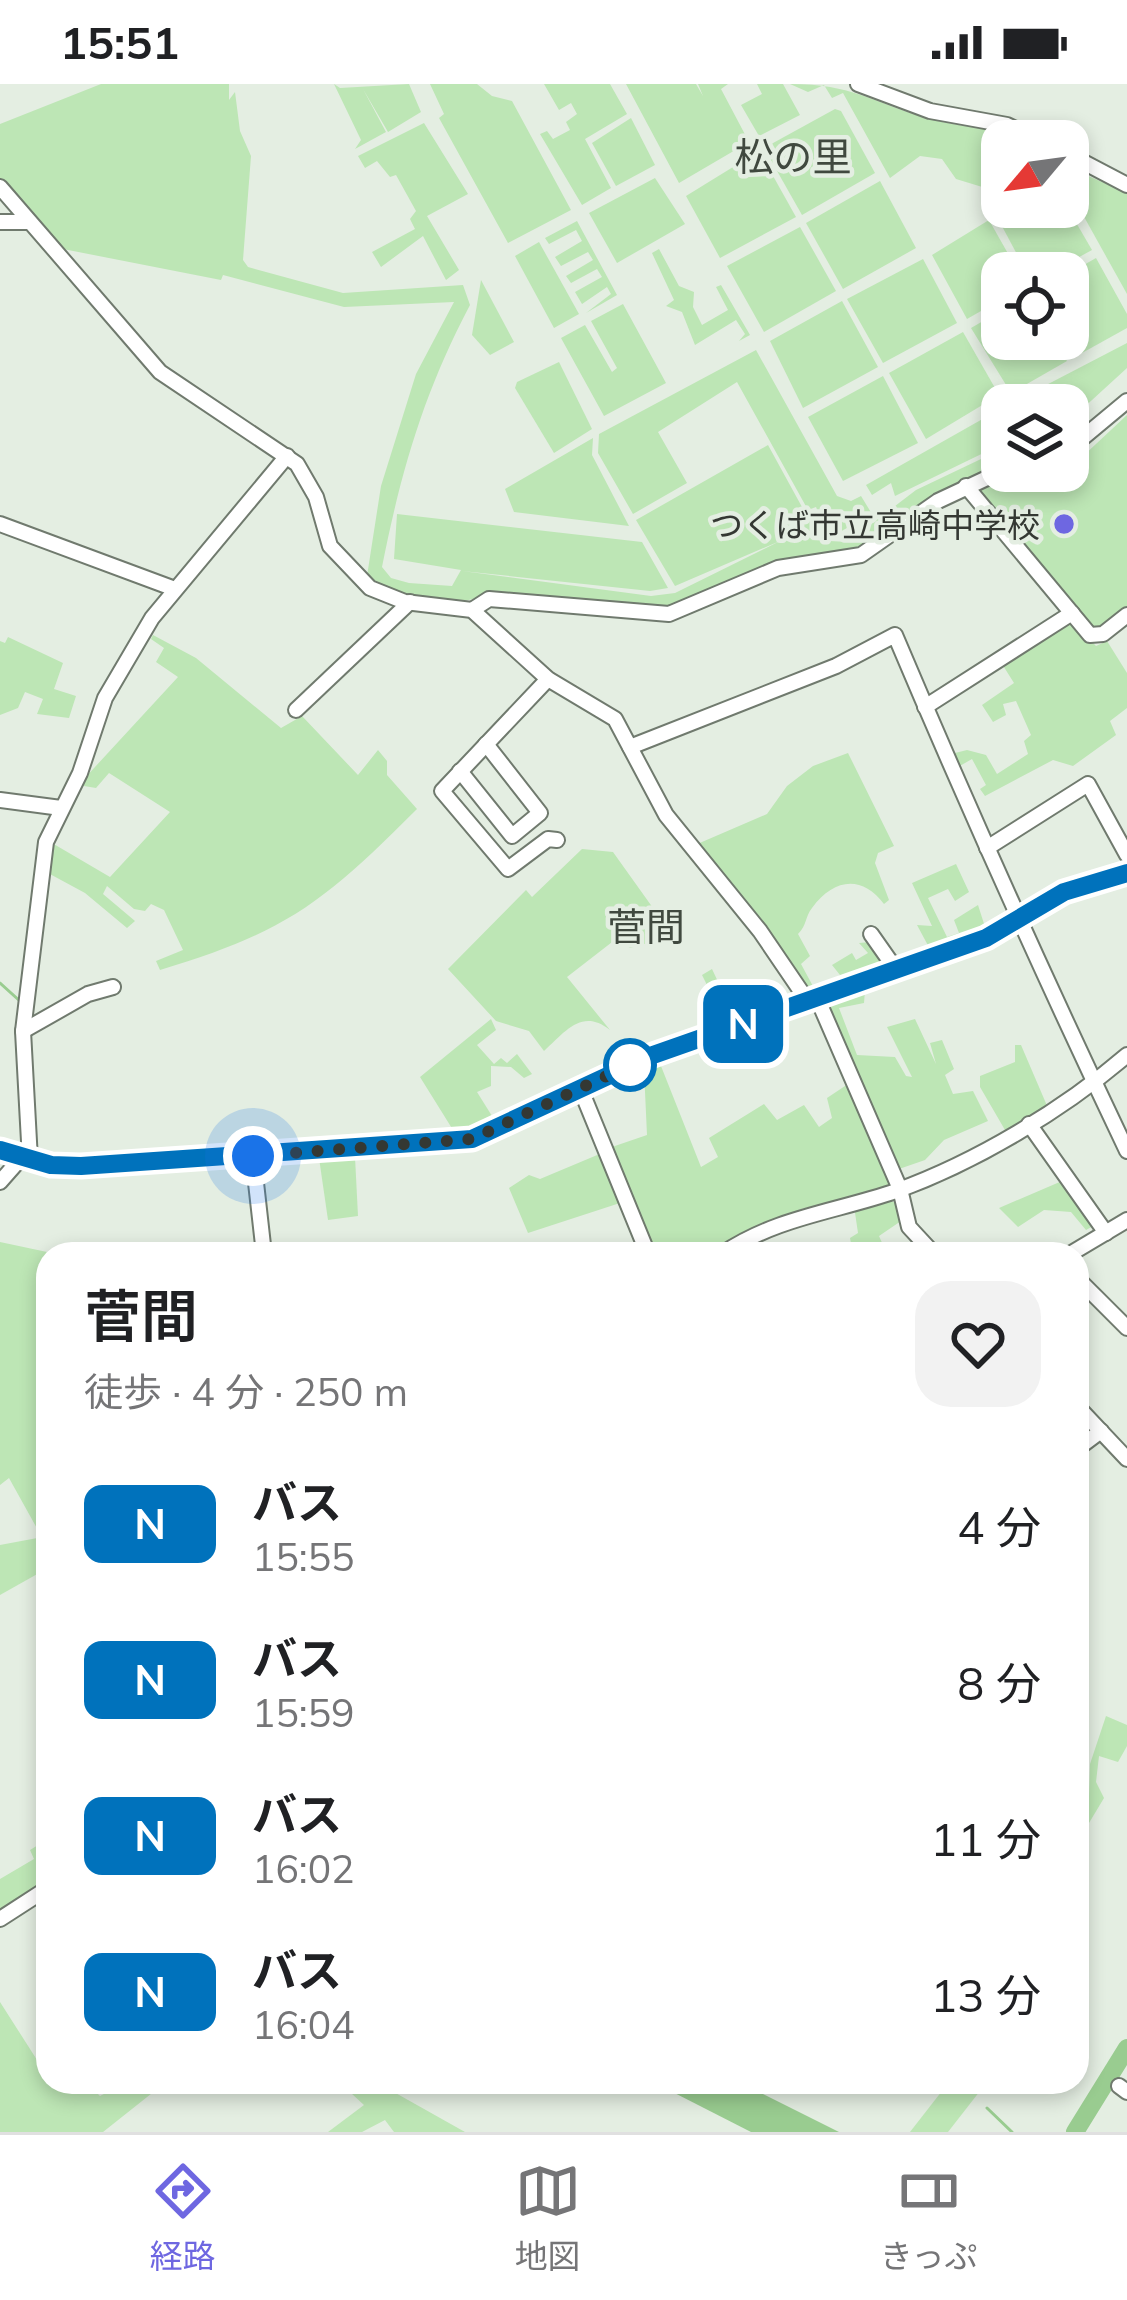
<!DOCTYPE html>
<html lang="ja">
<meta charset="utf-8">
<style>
:root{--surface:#fff;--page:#f2f2f2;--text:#202124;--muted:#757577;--line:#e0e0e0;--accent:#6e67e1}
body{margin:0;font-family:Mulish,"Noto Sans JP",sans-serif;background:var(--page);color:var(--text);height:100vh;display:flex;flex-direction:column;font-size:45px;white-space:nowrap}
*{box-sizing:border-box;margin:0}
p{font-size:39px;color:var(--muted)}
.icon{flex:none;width:66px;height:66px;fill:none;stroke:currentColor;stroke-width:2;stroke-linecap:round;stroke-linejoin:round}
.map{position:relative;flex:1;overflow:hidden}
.panel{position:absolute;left:36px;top:1158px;width:1053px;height:852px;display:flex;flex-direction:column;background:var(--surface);border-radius:36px;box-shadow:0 6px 18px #0003}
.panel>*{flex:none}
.badge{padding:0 24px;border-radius:18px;font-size:42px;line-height:78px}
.needle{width:78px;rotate:241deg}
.tools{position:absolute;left:981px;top:36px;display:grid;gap:24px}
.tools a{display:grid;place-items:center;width:108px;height:108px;border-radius:24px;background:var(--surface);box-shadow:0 6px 18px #0003;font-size:60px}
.you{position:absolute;width:60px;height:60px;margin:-30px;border:9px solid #fff;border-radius:50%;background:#1a73e8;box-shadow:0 0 0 18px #1a73e833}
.map>.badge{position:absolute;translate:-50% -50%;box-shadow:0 0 0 6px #fff}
.round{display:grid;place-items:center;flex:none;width:126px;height:126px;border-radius:36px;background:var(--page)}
.summary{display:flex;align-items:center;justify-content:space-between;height:204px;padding:0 48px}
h1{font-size:57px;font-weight:600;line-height:90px}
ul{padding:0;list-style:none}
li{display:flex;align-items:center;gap:36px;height:156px;padding:0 48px}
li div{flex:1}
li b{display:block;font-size:45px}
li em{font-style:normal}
li .badge{min-width:132px;font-weight:700;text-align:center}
.status{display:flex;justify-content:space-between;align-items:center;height:84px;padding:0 60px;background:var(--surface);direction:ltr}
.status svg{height:33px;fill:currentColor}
.dock{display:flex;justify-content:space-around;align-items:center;height:168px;border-top:3px solid var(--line);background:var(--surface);font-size:33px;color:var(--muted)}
.dock a{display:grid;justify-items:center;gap:6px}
.dock .active{color:var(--accent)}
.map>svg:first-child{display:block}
.green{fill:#bde6b5}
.water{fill:#99cc90}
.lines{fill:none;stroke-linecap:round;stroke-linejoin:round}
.stream{stroke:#99cc90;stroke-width:3}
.river{stroke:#99cc90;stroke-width:18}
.minor-casing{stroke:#707a6e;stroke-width:18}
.minor{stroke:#fff;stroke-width:14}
.line-casing{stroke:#fff;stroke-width:27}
.line{stroke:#0072bc;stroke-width:18}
.walk{stroke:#343833;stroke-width:12;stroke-dasharray:0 21.6}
.poi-dot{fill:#6e67e1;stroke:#e4eee2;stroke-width:4.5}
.stop-dot{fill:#fff;stroke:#0072bc;stroke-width:6}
.labels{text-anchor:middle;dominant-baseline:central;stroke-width:9;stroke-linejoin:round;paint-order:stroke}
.poi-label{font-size:33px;fill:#343833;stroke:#e4eee2;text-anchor:end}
.quarter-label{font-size:39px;fill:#40493f;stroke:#e4eee2}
</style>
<div class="status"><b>15:51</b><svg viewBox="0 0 49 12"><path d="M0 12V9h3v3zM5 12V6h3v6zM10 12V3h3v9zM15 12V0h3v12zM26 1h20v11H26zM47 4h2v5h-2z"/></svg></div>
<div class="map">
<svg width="1127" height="2048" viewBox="0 0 1127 2048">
<rect width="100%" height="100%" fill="#e4eee2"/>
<g class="green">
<path d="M101,0H229V16L235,8L240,47L251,72L243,176L248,183L343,209L463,201L470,221C424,308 401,387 382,483L391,494L409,499L452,502L461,486L394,475L397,430L642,458L668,504L650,507L462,487L651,512L675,509L780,457L675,502L636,436L768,361L819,454L811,456L848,458L916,406L1002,365V381L947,406L855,467L789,474L680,521L662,525L488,510C452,526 398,516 367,492L381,402L416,290L454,218L344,223L223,191L221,196L63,165L0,96V40Z"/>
<path d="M334,0L340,4L409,0L421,28L388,48L363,5L386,48L355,65L361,56Z"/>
<path d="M430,0H477L492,12L512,17L571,126L508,159L439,34L444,30Z"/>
<path d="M544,0H610L627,30L585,55L611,104L582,121L540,50L547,47L553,55L570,46L566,38L577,30L571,19L559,26Z"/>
<path d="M626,0H696L703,12L698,0H728L721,5L749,58L679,99Z"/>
<path d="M757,0H783L800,31L759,52L741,21L762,10Z"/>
<path d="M790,0C853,0 871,18 927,34C959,44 988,41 1018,57H1002V109L956,95L942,75L920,72L890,94L843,9L832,14L824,1L808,8Z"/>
<path d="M835,25L841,27L875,89L802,131L764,64Z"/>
<path d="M631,34L655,81L616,102L592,59Z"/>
<path d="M424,39L468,110L427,132L459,186L446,196L423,152L381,183L372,168L415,145L410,135L416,127L396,91L390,93L377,77L365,84L358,72Z"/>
<path d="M759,67L796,133L720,174L686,112Z"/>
<path d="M1068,83L1127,109V210L1068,104Z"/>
<path d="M655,94L685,140L617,179L589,129Z"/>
<path d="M880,97L916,164L843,205L806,139Z"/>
<path d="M1012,123H1067L1092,166L1050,189H1027L996,131Z"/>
<path d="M989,136L1019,189H1002V215L967,235L932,171Z"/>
<path d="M577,137L617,211L586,229L611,210L607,203L582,220L575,208L602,193L597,185L571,199L566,192L593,176L588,168L561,182L555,173L582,157L576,146L549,160L545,154Z"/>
<path d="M800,143L836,207L764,248L727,182Z"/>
<path d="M539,158L579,230L554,244L515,172Z"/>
<path d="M659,165L679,202L694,208L693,223L702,241L728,226L716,203L721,201L750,251L739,257L745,250L736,236L695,261L682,228L666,222L674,216L652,169Z"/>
<path d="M1096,174L1127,230V244L1073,274L1063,255H1068V190Z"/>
<path d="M923,175L957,239L883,279L847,215Z"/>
<path d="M481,196L514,258L490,271L472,251Z"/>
<path d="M842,217L878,283L803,324L770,257Z"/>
<path d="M623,220L666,299L604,332L561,254L585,241L612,288L617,284L591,237Z"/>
<path d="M1002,226V255H1055L1067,277L1011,309L971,244Z"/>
<path d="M963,248L999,311L926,355L889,289Z"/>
<path d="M1127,259V284L1068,338V321H1008Z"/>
<path d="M756,266L837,412L851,417L861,412L872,430L829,454L816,423L808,426L737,298L658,348L687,399L633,430L598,369L599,350Z"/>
<path d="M559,278L592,345L554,369L515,304L517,298Z"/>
<path d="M883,292L918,359L843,397L808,333Z"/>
<path d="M1002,324V360L895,412L891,399L872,411L866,401Z"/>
<path d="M1127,331V524L1103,544H1093L978,407L1029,387H1068V379L1081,374Z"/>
<path d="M593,354L592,371L629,442L514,428L505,405Z"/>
<path d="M1070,535L1096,562L1107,557L1127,589V624L1110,637L1116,651L1073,682L1053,676L985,712L980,705L986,701L972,675L958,683L951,670L967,666L986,671L997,690L1028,670L1024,657L1031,651L1016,617L1003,620L1006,631L993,638L982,621L1014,599L1002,580Z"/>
<path d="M153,551L196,574L281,644L302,632L358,691L378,666L387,677V691L417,725C324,818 287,848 160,886L156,877L183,866L164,826L151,820L145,827L134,825L107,802L103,810L135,837L127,844L85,809L48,789L52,759L110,793L170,728L109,689L96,704L84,702L83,696L178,593L156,578L164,564L151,555Z"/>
<path d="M8,553L63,579L54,605L76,612L69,634L37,630L43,615L25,608L18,624L0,631V557L5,559Z"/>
<path d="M848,669L894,762L878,769L875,779L889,816L884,820C862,791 834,794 812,824C805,833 807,841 798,850L810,872L801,880L815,906L840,891L832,881L852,869L856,876L868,869L859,859L870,858L887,882L811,910L695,761L767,730L787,702L813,682Z"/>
<path d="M582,765L613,768L673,852L630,864L616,855L567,893L610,946C582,924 566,947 544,967L529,947L496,937L448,885L526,806L532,813Z"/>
<path d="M956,780L969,808L955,817L948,805L928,814L947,853L959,849L954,836L978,821L986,846L931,867L917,841L932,842L912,799Z"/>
<path d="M712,885L731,925L743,920L741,895L777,915L780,923L726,939L702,891Z"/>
<path d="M865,906L864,919L839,924L857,971L895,973L906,992L912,993L887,943L915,935L936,980L930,959L942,956L954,985L945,991L953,1010L973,1007L988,1037L944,1056L925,1076L899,1085L894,1103L801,1125L714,1170H655L609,1064L647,1051L644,986L659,977L701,1083L718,1073L709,1054L764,1020L777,1036L804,1021L819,1043L832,1034L827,1014L857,994L827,923Z"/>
<path d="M491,935L496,946L477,961L494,980L501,974L507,979L517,970L532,990L524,994L511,983L491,982V1002L477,1008L497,1040L465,1049L453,1046L420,993Z"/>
<path d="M1015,961H1021L1048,1024L1005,1046L980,1003V992L1015,978Z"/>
<path d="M602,1069L620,1119L528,1149L509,1104L529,1091L540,1095Z"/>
<path d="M355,1073L358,1132L328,1136L319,1074Z"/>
<path d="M1062,1097L1095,1141L1086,1146L1071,1128L1044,1126L1018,1143L999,1124Z"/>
<path d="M888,1115L897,1120L901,1137L879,1152L887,1170H853L850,1154L858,1149L854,1122Z"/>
<path d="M0,1158L47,1168L48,1447L39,1448L9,1394L0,1401Z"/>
<path d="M48,1452V1484L0,1511V1461Z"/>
<path d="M1106,1632L1127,1641V1662L1118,1678L1099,1672L1096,1698L1104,1714L1077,1759V1738L1089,1712L1090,1680Z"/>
<path d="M48,1755V1797L0,1828V1795L34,1775L30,1766Z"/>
<path d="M0,1918L53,2001L93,2005L100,2012L127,1998H166L103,2048H0Z"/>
<path d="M339,1998H376L465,2048H394L385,2036L362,2048H328L364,2021Z"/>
<path d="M949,1998H987L948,2048H910Z"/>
</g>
<path class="water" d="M653,1998H739L839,2048H751Z"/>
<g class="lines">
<g class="stream">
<path d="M0,899L21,918"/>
<path d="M987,2024L1012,2048"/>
</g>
<path class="river" d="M1075,2048L1127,1964"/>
<defs>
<g id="minor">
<path d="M858,0L930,27L1007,41L1042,57"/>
<path d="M1068,70L1127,101"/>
<path d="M0,103L160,288L297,380L316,413L330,462L370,504L405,518L472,526L548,595L615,635L666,731L760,847L809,919"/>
<path d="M0,138H28"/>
<path d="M1068,366L1127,317"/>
<path d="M966,402L1090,551L1103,550L1127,531"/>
<path d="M0,440L175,505"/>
<path d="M472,526L489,515L669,530L778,484L861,471L938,417L1002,387"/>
<path d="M548,595L442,707L508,785L548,755L557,756"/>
<path d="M925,623L1072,529"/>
<path d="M296,626L410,518"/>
<path d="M630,663L836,582L895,551C969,726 1046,897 1127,1067"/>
<path d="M460,687L512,752L540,729L486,660"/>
<path d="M0,716L61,724"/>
<path d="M987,764L1088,700L1127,771"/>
<path d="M871,850L897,887"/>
<path d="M818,916L900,1105L909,1143L934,1170"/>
<path d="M23,947L88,910L113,903"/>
<path d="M581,1006L648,1170"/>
<path d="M1029,1040L1106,1149"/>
<path d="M0,1066L51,1081L81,1082L472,1055L653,971L986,854L1071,805L1127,789"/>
<path d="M253,1072L264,1170"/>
<path d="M30,1076L23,947L46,758L80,689L105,614L152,534L287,372"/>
<path d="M0,1098L22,1073"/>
<path d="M722,1170C777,1133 835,1128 896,1107C976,1078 1063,1026 1127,971"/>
<path d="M1070,1170L1127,1136"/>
<path d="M1077,1194L1127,1244"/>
<path d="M1077,1322L1127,1375"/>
<path d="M1077,1365L1101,1347"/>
<path d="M0,1835L48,1804"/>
<path d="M1119,2002L1127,2008"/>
</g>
</defs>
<use href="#minor" class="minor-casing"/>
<use href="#minor" class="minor"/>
</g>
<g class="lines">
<defs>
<path id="line" d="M0,1066L51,1081L81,1082L472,1055L653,971L986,854L1064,808L1127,789"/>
</defs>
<use href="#line" class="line-casing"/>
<use href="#line" class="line"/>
<path class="walk" d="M253,1072L472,1055L630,981"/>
</g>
<circle class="poi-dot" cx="1064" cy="440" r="12"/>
<circle class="stop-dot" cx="630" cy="981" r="24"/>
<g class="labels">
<g class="poi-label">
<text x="1040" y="440">つくば市立高崎中学校</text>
</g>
<g class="quarter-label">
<text x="793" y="72">松の里</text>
<text x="646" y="842">菅間</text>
</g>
</g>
</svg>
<div class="tools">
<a><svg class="needle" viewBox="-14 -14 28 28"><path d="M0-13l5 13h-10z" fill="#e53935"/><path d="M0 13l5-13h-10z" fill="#757577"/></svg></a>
<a><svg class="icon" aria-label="locate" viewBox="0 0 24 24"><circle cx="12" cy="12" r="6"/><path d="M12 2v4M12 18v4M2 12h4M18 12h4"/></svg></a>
<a><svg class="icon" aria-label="layers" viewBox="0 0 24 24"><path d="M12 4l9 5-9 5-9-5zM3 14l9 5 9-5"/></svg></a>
</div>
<div class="you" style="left:253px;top:1072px"></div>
<b class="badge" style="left:743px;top:940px;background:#0072bc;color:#fff">N</b>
<section class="panel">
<div class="summary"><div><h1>菅間</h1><p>徒歩 · 4 分 · 250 m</p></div><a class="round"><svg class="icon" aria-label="heart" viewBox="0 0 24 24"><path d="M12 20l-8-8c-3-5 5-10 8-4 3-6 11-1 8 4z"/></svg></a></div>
<ul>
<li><span class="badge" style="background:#0072bc;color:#fff">N</span><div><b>バス</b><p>15:55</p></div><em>4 分</em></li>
<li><span class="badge" style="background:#0072bc;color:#fff">N</span><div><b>バス</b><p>15:59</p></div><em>8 分</em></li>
<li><span class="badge" style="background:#0072bc;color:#fff">N</span><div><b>バス</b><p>16:02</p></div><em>11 分</em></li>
<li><span class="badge" style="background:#0072bc;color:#fff">N</span><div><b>バス</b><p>16:04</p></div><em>13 分</em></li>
</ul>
</section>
</div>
<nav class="dock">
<a class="active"><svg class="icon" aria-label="directions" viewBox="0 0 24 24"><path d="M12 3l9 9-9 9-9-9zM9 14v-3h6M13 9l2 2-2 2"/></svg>経路</a>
<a><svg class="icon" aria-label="map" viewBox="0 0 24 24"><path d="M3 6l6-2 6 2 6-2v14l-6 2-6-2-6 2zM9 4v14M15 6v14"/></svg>地図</a>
<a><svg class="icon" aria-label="tickets" viewBox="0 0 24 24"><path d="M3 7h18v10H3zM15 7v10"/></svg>きっぷ</a>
</nav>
